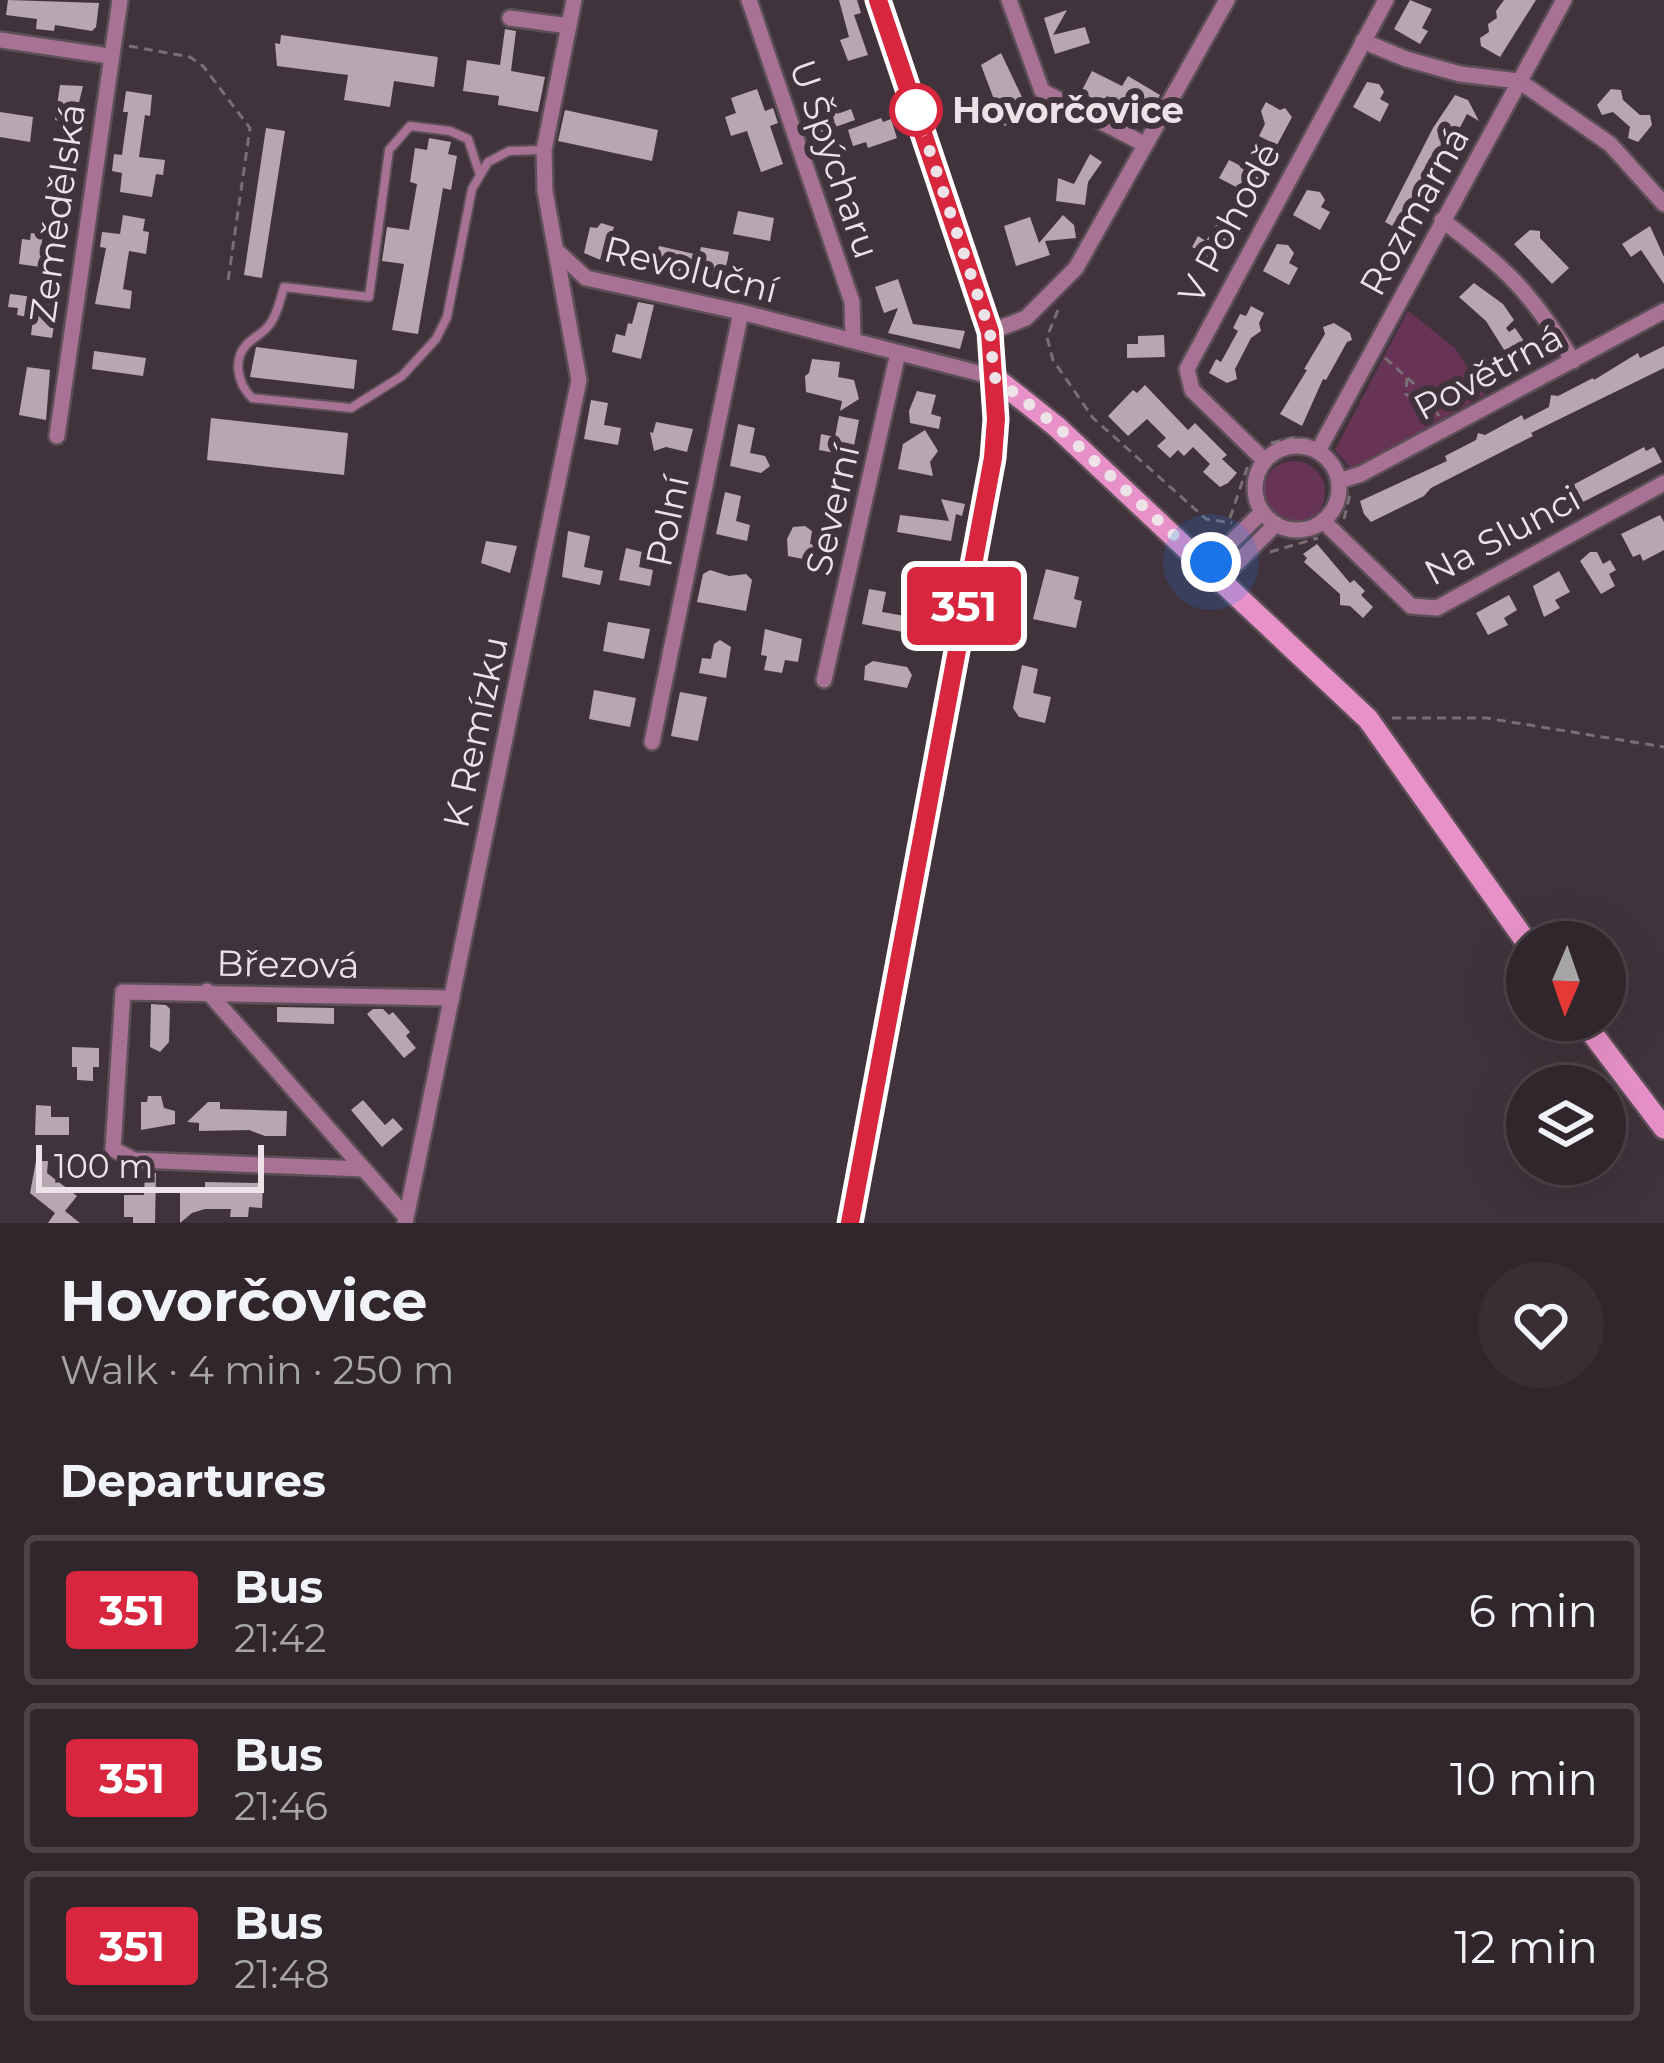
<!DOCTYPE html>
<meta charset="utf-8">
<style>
:root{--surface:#31262c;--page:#392e34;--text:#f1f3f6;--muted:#a8a5a9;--line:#4c4348}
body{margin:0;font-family:Montserrat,sans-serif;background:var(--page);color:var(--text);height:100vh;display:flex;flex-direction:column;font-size:45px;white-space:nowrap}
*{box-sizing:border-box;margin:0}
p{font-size:39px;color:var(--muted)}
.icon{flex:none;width:66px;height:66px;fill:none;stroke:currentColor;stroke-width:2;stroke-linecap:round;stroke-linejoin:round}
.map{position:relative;height:1223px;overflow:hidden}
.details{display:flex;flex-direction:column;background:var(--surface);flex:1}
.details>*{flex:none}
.badge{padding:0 24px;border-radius:9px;font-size:42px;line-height:78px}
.needle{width:78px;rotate:182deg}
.tools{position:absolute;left:1506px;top:921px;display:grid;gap:24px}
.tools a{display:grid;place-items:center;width:120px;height:120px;border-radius:50%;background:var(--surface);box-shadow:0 12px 48px #0002,0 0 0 3px var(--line);font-size:60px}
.scale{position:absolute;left:36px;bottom:30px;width:228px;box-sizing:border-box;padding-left:12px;border:6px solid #ece2e8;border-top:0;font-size:33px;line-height:42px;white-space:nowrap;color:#ece2e8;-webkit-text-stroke:9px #41333b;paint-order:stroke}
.you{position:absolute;width:60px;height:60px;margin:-30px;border:9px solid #fff;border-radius:50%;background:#1a73e8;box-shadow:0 0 0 18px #1a73e833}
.map>.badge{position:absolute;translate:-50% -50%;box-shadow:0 0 0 6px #fff}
h2{padding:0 60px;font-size:45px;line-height:108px}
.round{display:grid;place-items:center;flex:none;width:126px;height:126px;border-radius:63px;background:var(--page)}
.summary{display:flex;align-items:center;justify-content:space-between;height:204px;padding:0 60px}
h1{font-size:57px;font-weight:700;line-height:90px}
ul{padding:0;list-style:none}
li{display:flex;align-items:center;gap:36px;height:150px;margin:0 24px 18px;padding:0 36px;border:6px solid var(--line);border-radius:12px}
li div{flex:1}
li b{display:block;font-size:45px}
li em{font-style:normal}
li .badge{min-width:132px;font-weight:700;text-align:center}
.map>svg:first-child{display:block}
.green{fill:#673456}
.building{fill:#b8a6b0}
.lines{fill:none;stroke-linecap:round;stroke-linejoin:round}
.lane-casing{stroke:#5c4f57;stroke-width:12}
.street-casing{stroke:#5c4f57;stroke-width:20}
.secondary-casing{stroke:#5c4f57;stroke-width:26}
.path{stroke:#7a6d74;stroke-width:3;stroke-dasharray:9 6;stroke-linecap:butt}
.lane{stroke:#a87294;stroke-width:8}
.street{stroke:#a87294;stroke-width:15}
.secondary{stroke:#e791c8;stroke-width:21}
.line-casing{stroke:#fff;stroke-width:27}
.line{stroke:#d7263d;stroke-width:18}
.walk{stroke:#ece2e8;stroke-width:12;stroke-dasharray:0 21.6}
.stop-dot{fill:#fff;stroke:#d7263d;stroke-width:6}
.labels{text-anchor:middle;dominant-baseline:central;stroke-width:12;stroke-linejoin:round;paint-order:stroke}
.stop-label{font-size:36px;font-weight:bold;fill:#ece2e8;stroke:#41333b;text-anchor:start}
.street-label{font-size:36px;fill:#ece2e8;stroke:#41333b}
</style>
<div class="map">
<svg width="1664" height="1223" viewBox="0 0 1664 1223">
<rect width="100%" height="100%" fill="#41333b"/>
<g class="green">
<path d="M1408,311L1455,348L1485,395L1352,469L1335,450Z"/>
<circle cx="1294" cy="492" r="31"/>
</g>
<g class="building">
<path d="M8,0L99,3L96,27L92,31L55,25L54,31L36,29L37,19L6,15Z"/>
<path d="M839,0H857L861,13L854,15L868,55L848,61L840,40L849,37Z"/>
<path d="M1410,0L1432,9L1422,28L1428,31L1420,44L1394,29Z"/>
<path d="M1504,0H1536L1500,57L1481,46L1480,38L1489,32L1488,24L1497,18L1496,11Z"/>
<path d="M1067,10L1053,35L1085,27L1090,43L1055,54L1044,18Z"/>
<path d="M505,29L516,31L511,71L545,77L538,112L498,105L499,96L463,91L467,60L500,65Z"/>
<path d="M281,35L438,57L434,87L394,81L390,107L344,100L348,75L277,66L275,43L280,44Z"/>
<path d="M1001,53L1031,116L1004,126L981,65Z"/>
<path d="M1092,71L1122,86L1128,76L1160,95L1150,113L1139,107L1133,110L1107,96L1103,104L1081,92Z"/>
<path d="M1367,82L1379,84L1384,92L1380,99L1389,104L1380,122L1353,107Z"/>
<path d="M60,85L83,86L74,123L55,120Z"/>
<path d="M757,89L765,111L773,108L778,123L770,126L783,164L761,172L747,131L731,136L725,117L736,113L731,98Z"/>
<path d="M1611,89L1621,90L1623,100L1640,115H1650L1652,125L1638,142L1628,138L1630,127L1613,112L1602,115L1597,105Z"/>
<path d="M126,91L152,95L150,116L145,115L139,157L165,160L163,175L156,174L152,197L120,192L122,173L112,171L114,154L122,155L128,112H123Z"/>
<path d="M833,92L840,113L851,109L855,120L821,132L810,100Z"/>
<path d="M1455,95L1468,100L1479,121L1467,114L1405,233L1385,222L1433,128Z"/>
<path d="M1266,102L1280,110L1285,108L1292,117L1277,145L1259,136L1265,124L1261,111Z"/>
<path d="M565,110L658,130L652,161L558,141Z"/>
<path d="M0,112L33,117L30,142L0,137Z"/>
<path d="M881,118L883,122L891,119L897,138L868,148L866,142L853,146L848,130Z"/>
<path d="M266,128L285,131L262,278L244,275Z"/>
<path d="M429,138L451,142L448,154L457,156L451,190L443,188L418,334L392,330L404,264L382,261L387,227L409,230L417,184L410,182L415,148L427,150Z"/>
<path d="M1090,154L1102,162L1088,182L1085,205L1056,201L1058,178L1074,184Z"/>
<path d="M1248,158L1262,166L1257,175L1263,178L1253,196L1219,178L1229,160L1243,167Z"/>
<path d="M1307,190L1320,192L1325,200L1321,207L1330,212L1320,230L1293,215Z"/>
<path d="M738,211L774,218L770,241L733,234Z"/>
<path d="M123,215L145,219L143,231L149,232L146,254L129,251L123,289L132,291L130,309L95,304L106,248L100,247L102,232L120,234Z"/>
<path d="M1063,215L1074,225L1076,238L1045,241L1050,255L1016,266L1004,226L1030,217L1039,243Z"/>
<path d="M1218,222L1232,230L1217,261L1212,258L1208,265L1194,257L1198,250L1192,247L1198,236L1206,241Z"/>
<path d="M601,223L614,227L603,261L584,253L590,227L597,228Z"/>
<path d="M1650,226L1664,257V284L1641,250L1631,257L1622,244Z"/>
<path d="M1530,230L1540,231V238L1569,268L1552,284L1514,244Z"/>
<path d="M31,233L43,235L40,254L56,257L55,269L19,264L22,239L30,240Z"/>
<path d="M1277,244L1288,245L1294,253L1289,263L1298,268L1289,285L1263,271Z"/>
<path d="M659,246L699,255L701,247L729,252L724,278L654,268Z"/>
<path d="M898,279L913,324L965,331L960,349L888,333L898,308L884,313L875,287Z"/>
<path d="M1474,283L1503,304L1514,320L1506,328L1509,332L1515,328L1526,344L1536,337L1529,358L1511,361L1486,321L1459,297Z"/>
<path d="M10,294L58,300L52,338L31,335L33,318L17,315L18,308L8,307Z"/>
<path d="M638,302L654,305L641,359L612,352L616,334L625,336L628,323L632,324Z"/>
<path d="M1251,306L1264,313L1259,323L1261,331L1251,338L1235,369L1237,379L1227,383L1209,373L1216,359L1221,362L1238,331L1233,328L1240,314L1246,316Z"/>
<path d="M1334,323L1350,333L1352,340L1347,342L1326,380L1323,379L1302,426L1280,414L1307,370L1304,369L1325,334L1323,327Z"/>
<path d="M1164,335L1165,357L1127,358V344H1138V336Z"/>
<path d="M1664,346V368L1531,433L1533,436L1431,488L1424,496L1371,522L1364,514L1360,501L1447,461L1445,456L1476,440L1478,433L1485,435L1522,415L1524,420L1549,407L1551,395L1558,396L1593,378L1594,380L1638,353L1640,358Z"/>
<path d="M256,347L357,360L354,389L250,377Z"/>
<path d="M94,351L146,358L143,376L92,369Z"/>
<path d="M812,359L840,362L838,377L854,380L859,399L840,411L842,401L806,392L805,376L809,373Z"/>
<path d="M27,367L50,370L46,420L19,415Z"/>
<path d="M1145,385L1188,430L1195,423L1227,455L1222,459L1237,473L1228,483L1220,487L1203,472L1210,464L1193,447L1184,456L1178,450L1170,458L1157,446L1166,438L1147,419L1128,436L1108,416L1133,390L1137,393Z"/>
<path d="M917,391L936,395L931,414L941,417L939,429L910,423L909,411Z"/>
<path d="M591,400L608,403L604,425L621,428L618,445L584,439Z"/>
<path d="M839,416L859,420L852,456L819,450L821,434L835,437Z"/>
<path d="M211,418L348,433L344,475L207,460Z"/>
<path d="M656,422L693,429L687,452L666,447L654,451L650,432L653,433Z"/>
<path d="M738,424L755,428L750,453L765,456L770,466L761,473L730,466Z"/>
<path d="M925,430L938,451L930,462L933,476L898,469L903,444Z"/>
<path d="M1644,447L1646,451L1654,447L1662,462L1581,503L1571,486Z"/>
<path d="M725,492L741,496L736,521L750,525L747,541L716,534Z"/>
<path d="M941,499L965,504L962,516L956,514L951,541L897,532L900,515L949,521Z"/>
<path d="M1660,515L1664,522V550L1643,561L1640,554L1633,557L1621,534Z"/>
<path d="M805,526L812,531L810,544L836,549L833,565L788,556L787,539L793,527Z"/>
<path d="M568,531L590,536L584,567L603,571L600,585L562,577Z"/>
<path d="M486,541L517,546L510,573L481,563Z"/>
<path d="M1317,544L1350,583L1354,580L1365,591L1361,595L1373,607L1363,618L1350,606L1340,605V594L1304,562L1307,558L1303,554Z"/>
<path d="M626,548L642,552L639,567L653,570L650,586L619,580Z"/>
<path d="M1590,552H1597L1603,564L1610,560L1616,570L1609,574L1615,586L1601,594L1580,561Z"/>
<path d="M1046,569L1079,577L1074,599L1082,601L1076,628L1033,619Z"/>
<path d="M710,570L729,576L746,574L752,580L746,611L697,602L703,574Z"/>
<path d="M1559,571L1570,592L1555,600L1560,608L1544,617L1533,586Z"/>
<path d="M869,589L886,592L882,612L905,616L903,632L862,624Z"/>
<path d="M1509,595L1517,610L1504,618L1508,625L1488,635L1476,613Z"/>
<path d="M608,622L650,629L644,659L603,651Z"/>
<path d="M765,629L802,639L798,662L785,660L782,673L764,670L767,656L761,655Z"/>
<path d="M720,640L731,647L726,678L699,673L702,658L711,659L714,644Z"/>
<path d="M873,661L907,667L912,675L907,688L864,680L865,666Z"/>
<path d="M1022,665L1038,669L1033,693L1051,697L1045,723L1019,717L1013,708Z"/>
<path d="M594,690L636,698L630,727L589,719Z"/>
<path d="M680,692L707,697L698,741L671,736Z"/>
<path d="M151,1004L166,1005L170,1009L169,1042L160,1052L150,1047Z"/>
<path d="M277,1007L334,1008V1024L277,1022Z"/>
<path d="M373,1009H383L389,1015L393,1012L410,1032L406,1036L416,1048L404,1058L367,1014Z"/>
<path d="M72,1047L99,1048V1067H93V1081L77,1080V1067H72Z"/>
<path d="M148,1096H161L164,1108L175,1111V1124L141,1130V1102H147Z"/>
<path d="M363,1100L385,1125L393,1118L403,1129L382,1147L351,1110Z"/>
<path d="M208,1102H220V1109L287,1111L286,1136H265L249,1130L199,1131V1123L187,1122Z"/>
<path d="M36,1105L51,1106V1117H69V1135H35Z"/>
<path d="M36,1161H48L47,1173L77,1196L65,1211L80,1223H48L55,1213L30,1193Z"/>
<path d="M145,1172L156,1173L155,1223H133V1217H124V1195H144Z"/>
<path d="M205,1182L263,1183L262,1208L249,1207L248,1217H230L231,1209H205L192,1213L180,1223V1188L205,1189Z"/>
</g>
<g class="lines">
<defs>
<path id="lane" d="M480,175L468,139L450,131L410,126L389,150L369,297L284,287C280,300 278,313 270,324C263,334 255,336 247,344C232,360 238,384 252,398L351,408L402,376L436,339L447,317L472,189L488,162L509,151L543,150"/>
<g id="street">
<path d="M749,0L852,302L853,340"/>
<path d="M1009,0L1042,91L1144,144"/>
<path d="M510,18L569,26"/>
<path d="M0,40L109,56"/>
<path d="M1363,41L1406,59L1460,74L1519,81L1610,144L1664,204"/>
<path d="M1442,220C1506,268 1531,292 1573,361"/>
<path d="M559,253L586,278L741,312L994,377"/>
<path d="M990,332L1026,318L1076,268L1227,0"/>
<path d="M57,436L120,0"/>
<circle cx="1297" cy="488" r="42"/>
<path d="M1318,451L1564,0"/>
<path d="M1264,460L1192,390L1187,369L1386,0"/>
<path d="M1339,481L1361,474L1664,311"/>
<path d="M1323,521L1411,606L1437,608L1664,483"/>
<path d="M1207,566L1262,512"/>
<path d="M1221,579L1276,524"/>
<path d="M824,680L898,353"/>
<path d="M652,742L741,312"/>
<path d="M207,991L406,1217"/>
<path d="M364,1169L134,1160L113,1149L123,992L452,998"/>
<path d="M405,1223L579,380L545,191L544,150L574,0"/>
</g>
<g id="secondary">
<path d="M994,377L1057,427L1368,719L1527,943"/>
<path d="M1582,1020L1664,1128"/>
<path d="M850,1223L993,458L996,419L990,332L878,0"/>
</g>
</defs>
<use href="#lane" class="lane-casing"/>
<use href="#street" class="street-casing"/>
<use href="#secondary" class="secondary-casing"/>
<g class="path">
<path d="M129,46L190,57L203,66L250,128L228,281"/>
<path d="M1058,310L1047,337L1053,360L1093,418L1206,519L1232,523"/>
<path d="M1385,358L1420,389L1439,416"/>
<path d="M1407,378L1406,394L1413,400L1424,399"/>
<path d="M1271,443L1293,438L1309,440"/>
<path d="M1230,518L1248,465"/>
<path d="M1344,519L1350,494"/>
<path d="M1270,552L1318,538"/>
<path d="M1392,718H1486L1664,747"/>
</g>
<use href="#lane" class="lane"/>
<use href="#street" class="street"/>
<use href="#secondary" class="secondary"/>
</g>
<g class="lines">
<defs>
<path id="line" d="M850,1223L993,458L996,419L990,332L878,0"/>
</defs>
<use href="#line" class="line-casing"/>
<use href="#line" class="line"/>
<path class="walk" d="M916,110L990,332L994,377L1058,427L1207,566L1211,562"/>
</g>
<circle class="stop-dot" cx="916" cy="110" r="24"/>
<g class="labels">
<g class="stop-label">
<text x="952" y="110">Hovorčovice</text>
</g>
<g class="street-label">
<text transform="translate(835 159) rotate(71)">U Špýcharu</text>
<text transform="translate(1414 211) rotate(-61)">Rozmarná</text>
<text transform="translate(57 213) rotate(-82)">Zemědělská</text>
<text transform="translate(1229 223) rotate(-62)">V Pohodě</text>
<text transform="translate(691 269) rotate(14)">Revoluční</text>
<text transform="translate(1488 372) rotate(-28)">Povětrná</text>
<text transform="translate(832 510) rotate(-77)">Severní</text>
<text transform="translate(667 521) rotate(-78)">Polní</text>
<text transform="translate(1502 535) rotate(-28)">Na Slunci</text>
<text transform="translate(475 732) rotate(-78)">K Remízku</text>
<text transform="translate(288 964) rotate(1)">Březová</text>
</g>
</g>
</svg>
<div class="tools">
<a><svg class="needle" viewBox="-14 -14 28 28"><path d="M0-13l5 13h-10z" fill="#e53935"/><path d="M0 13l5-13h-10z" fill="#a8a5a9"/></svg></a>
<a><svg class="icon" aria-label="layers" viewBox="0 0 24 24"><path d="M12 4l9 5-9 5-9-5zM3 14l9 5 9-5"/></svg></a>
</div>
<div class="scale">100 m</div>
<div class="you" style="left:1211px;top:562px"></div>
<b class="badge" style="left:964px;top:606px;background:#d7263d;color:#fff">351</b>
</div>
<section class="details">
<div class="summary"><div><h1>Hovorčovice</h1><p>Walk · 4 min · 250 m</p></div><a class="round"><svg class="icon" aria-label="heart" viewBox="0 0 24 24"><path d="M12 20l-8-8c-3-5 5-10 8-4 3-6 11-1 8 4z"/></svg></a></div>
<h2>Departures</h2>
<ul>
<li><span class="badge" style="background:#d7263d;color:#fff">351</span><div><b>Bus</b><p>21:42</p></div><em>6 min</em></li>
<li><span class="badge" style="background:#d7263d;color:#fff">351</span><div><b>Bus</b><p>21:46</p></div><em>10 min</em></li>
<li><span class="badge" style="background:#d7263d;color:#fff">351</span><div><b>Bus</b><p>21:48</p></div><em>12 min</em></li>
</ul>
</section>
